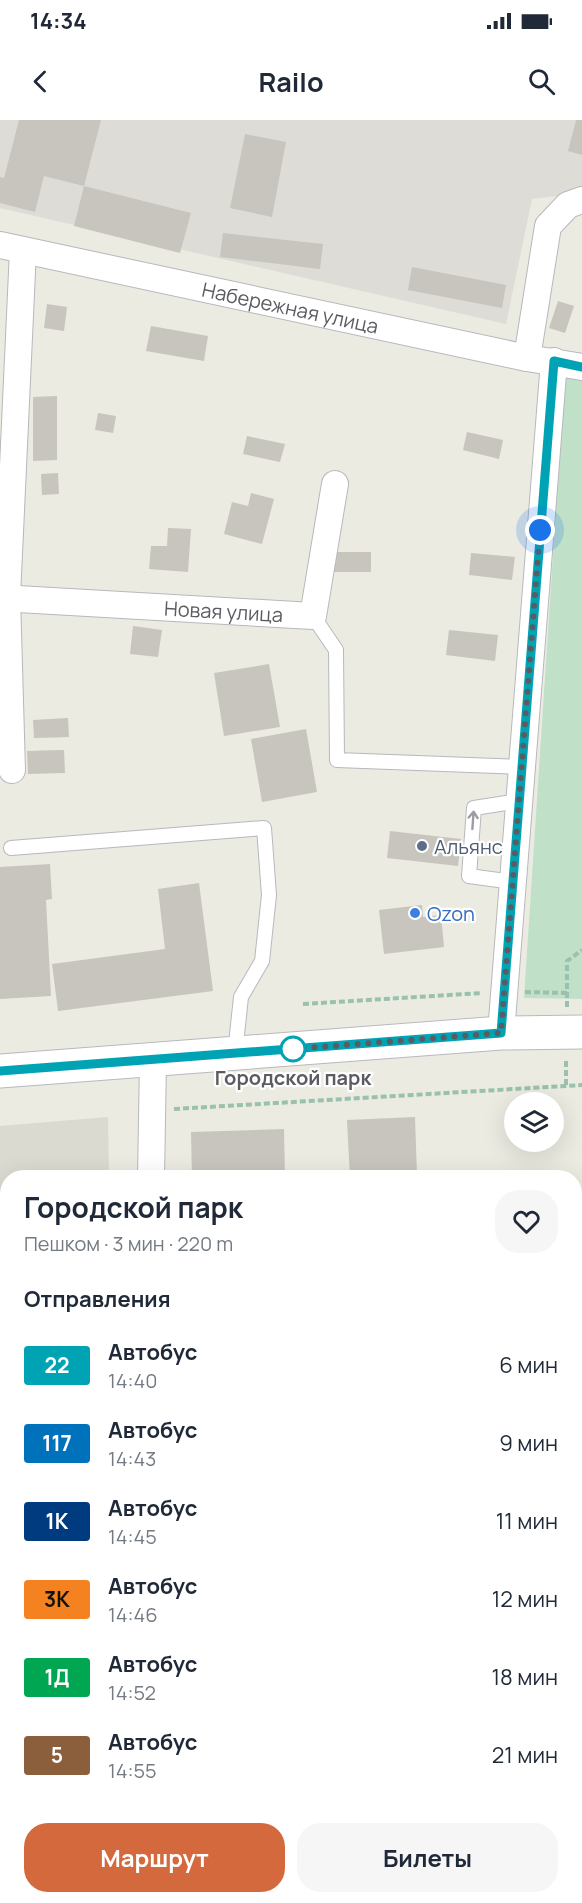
<!DOCTYPE html>
<html lang="ru">
<meta charset="utf-8">
<style>
:root{--surface:#fff;--page:#f6f6f7;--text:#1f2937;--muted:#747a83;--accent:#d5693e}
body{margin:0;font-family:Manrope,sans-serif;background:var(--page);color:var(--text);height:100vh;display:flex;flex-direction:column;font-size:22px;white-space:nowrap}
*{box-sizing:border-box;margin:0}
p{font-size:20px;color:var(--muted)}
.icon{flex:none;width:33px;height:33px;fill:none;stroke:currentColor;stroke-width:2;stroke-linecap:round;stroke-linejoin:round}
.map{position:relative;flex:1;overflow:hidden}
.side{position:absolute;left:0px;top:1050px;width:582px;height:734px;display:flex;flex-direction:column;background:var(--surface);border-radius:24px 24px 0 0;box-shadow:0 6px 24px #0002}
.side>*{flex:none}
.badge{padding:0 12px;border-radius:4px;font-size:21px;line-height:39px}
.controls{position:absolute;left:504px;top:972px;display:grid;gap:12px}
.controls a{display:grid;place-items:center;width:60px;height:60px;border-radius:50%;background:var(--surface);box-shadow:0 6px 24px #0002;font-size:30px}
.you{position:absolute;width:30px;height:30px;margin:-15px;border:4px solid #fff;border-radius:50%;background:#1a73e8;box-shadow:0 0 0 9px #1a73e833}
.map>.badge{position:absolute;translate:-50% -50%;box-shadow:0 0 0 3px #fff}
h2{padding:0 24px;font-size:22px;line-height:54px}
.round{display:grid;place-items:center;flex:none;width:63px;height:63px;border-radius:24px;background:var(--page)}
.overview{display:flex;align-items:center;justify-content:space-between;height:102px;padding:0 24px}
h1{font-size:28px;font-weight:700;line-height:45px}
.cta{display:flex;gap:12px;margin-top:auto;padding:12px 24px}
.cta a{flex:1;height:69px;border-radius:24px;background:var(--accent);color:#fff;font-size:24px;font-weight:700;line-height:69px;text-align:center}
.cta a+a{background:var(--page);color:var(--text)}
ul{padding:0;list-style:none}
li{display:flex;align-items:center;gap:18px;height:78px;padding:0 24px}
li div{flex:1}
li b{display:block;font-size:22px}
li em{font-style:normal}
li .badge{min-width:66px;font-weight:700;text-align:center}
.status{display:flex;justify-content:space-between;align-items:center;height:42px;padding:0 30px;background:var(--surface);direction:ltr}
.status svg{height:16px;fill:currentColor}
header{display:flex;justify-content:space-between;align-items:center;height:78px;padding:0 24px;background:var(--surface);font-size:27px;font-weight:700}
.map>svg:first-child{display:block}
.industrial{fill:#dddcd6}
.education{fill:#dbdad0}
.green{fill:#c0e0c7}
.building{fill:#c7c5be}
.lines{fill:none;stroke-linecap:round;stroke-linejoin:round}
.service-casing{stroke:#b7b8bd;stroke-width:16}
.minor-casing{stroke:#b7b8bd;stroke-width:28}
.secondary-casing{stroke:#b7b9bf;stroke-width:35}
.path{stroke:#9ac1ae;stroke-width:4;stroke-dasharray:6 3;stroke-linecap:butt}
.service{stroke:#fff;stroke-width:14}
.minor{stroke:#fff;stroke-width:26}
.secondary{stroke:#fff;stroke-width:33}
.oneway{stroke:#9c9da0}
.line-casing{stroke:#fff;stroke-width:14}
.line{stroke:#00a3b4;stroke-width:9}
.walk{stroke:#5a5c61;stroke-width:6;stroke-dasharray:0 10.8}
.service-dot{fill:#5c6f8a;stroke:#fff;stroke-width:2}
.shop-dot{fill:#3f7fe0;stroke:#fff;stroke-width:2}
.stop-dot{fill:#fff;stroke:#00a3b4;stroke-width:3}
.labels{text-anchor:middle;dominant-baseline:central;stroke-width:4.5;stroke-linejoin:round;paint-order:stroke}
.street-label{font-size:20px;fill:#5a5c61;stroke:#fff}
.service-label{font-size:20px;fill:#4e5e75;stroke:#fff;text-anchor:start}
.shop-label{font-size:20px;fill:#366cbe;stroke:#fff;text-anchor:start}
.stop-label{font-size:20px;font-weight:bold;fill:#5a5c61;stroke:#fff}
</style>
<div class="status"><b>14:34</b><svg viewBox="0 0 49 12"><path d="M0 12V9h3v3zM5 12V6h3v6zM10 12V3h3v9zM15 12V0h3v12zM26 1h20v11H26zM47 4h2v5h-2z"/></svg></div>
<header><svg class="icon" aria-label="back" viewBox="0 0 24 24"><path d="M15 5l-7 7 7 7"/></svg>Railo<svg class="icon" aria-label="search" viewBox="0 0 24 24"><circle cx="10" cy="10" r="6"/><path d="M15 15l6 6"/></svg></header>
<div class="map">
<svg width="582" height="1783" viewBox="0 0 582 1783">
<rect width="100%" height="100%" fill="#ebebe2"/>
<path class="industrial" d="M0,0H582V73L532,79L506,204L0,88Z"/>
<path class="education" d="M108,997L109,1057L8,1058V1373L0,1374V1006Z"/>
<path class="green" d="M565,253L582,257V879L524,878Z"/>
<g class="building">
<path d="M19,0H101L84,66L44,56L35,92L0,83V57L4,58Z"/>
<path d="M576,0H582V35L568,31Z"/>
<path d="M245,14L286,22L272,97L230,88Z"/>
<path d="M84,66L191,93L180,133L74,106Z"/>
<path d="M223,113L323,124L320,149L220,137Z"/>
<path d="M412,147L506,165L502,188L408,170Z"/>
<path d="M558,181L574,186L565,213L549,208Z"/>
<path d="M47,184L67,187L64,211L44,208Z"/>
<path d="M151,206L208,216L204,241L146,231Z"/>
<path d="M57,276V340L33,341V277Z"/>
<path d="M98,293L116,296L113,313L95,310Z"/>
<path d="M467,312L503,320L499,339L463,330Z"/>
<path d="M247,316L285,324L280,342L243,334Z"/>
<path d="M58,353L59,374L42,375L41,354Z"/>
<path d="M251,373L274,379L262,424L224,414L232,382L248,386Z"/>
<path d="M168,408L191,409L188,452L149,449L151,426H167Z"/>
<rect x="333" y="432" width="38" height="20"/>
<path d="M471,433L515,437L512,460L469,455Z"/>
<path d="M133,506L162,510L158,537L130,534Z"/>
<path d="M449,510L498,515L495,541L446,535Z"/>
<path d="M269,544L280,607L224,616L214,553Z"/>
<path d="M68,598L69,617L34,618L33,600Z"/>
<path d="M306,609L317,672L262,682L251,619Z"/>
<path d="M64,630L65,653L28,654L27,631Z"/>
<path d="M390,711L461,719L458,746L387,738Z"/>
<path d="M50,744L52,779L46,780L51,876L0,879V747Z"/>
<path d="M199,763L213,871L58,891L52,844L165,829L158,769Z"/>
<path d="M422,785L423,797L441,795L444,827L384,834L379,790Z"/>
<path d="M415,997L417,1057L350,1058L347,1000Z"/>
<path d="M284,1009L285,1057L192,1058L191,1012Z"/>
<rect x="0" y="1084" width="8" height="42"/>
<path d="M8,1175V1213H0V1176Z"/>
<path d="M0,1214H2L4,1255H8V1298H0Z"/>
<rect x="0" y="1438" width="8" height="27"/>
<path d="M0,1591H4L8,1630V1661L0,1662Z"/>
<path d="M81,1776H126V1783H82Z"/>
<path d="M169,1776H197L200,1783H173Z"/>
<path d="M221,1776H232L236,1783H208Z"/>
<path d="M333,1776H367L361,1783H328Z"/>
</g>
<g class="lines">
<defs>
<g id="service">
<path d="M313,496L336,530L337,640L522,647"/>
<path d="M11,728L264,708L269,775L262,841L241,877L235,933"/>
<path d="M513,762L469,756L474,688L519,681"/>
<path d="M0,1397H8"/>
<path d="M574,1462L582,1454"/>
<path d="M16,1776L17,1783"/>
<path d="M70,1776V1783"/>
<path d="M140,1776L141,1783"/>
<path d="M312,1783L319,1776"/>
</g>
<g id="minor">
<path id="s1" d="M0,125L527,238L582,247"/>
<path d="M527,238L548,106L568,85L582,80"/>
<path id="s2" d="M0,478L313,496L335,364"/>
<path d="M12,650L7,477L23,130"/>
<path d="M501,913L554,241"/>
<path d="M151,1058L153,940"/>
</g>
<path id="secondary" d="M0,951L501,913L582,912"/>
</defs>
<use href="#service" class="service-casing"/>
<use href="#minor" class="minor-casing"/>
<use href="#secondary" class="secondary-casing"/>
<g class="path">
<path d="M525,872L567,873"/>
<path d="M303,884L482,873"/>
<path d="M567,887V841L582,830"/>
<path d="M566,965V939"/>
<path d="M174,989L582,965"/>
</g>
<use href="#service" class="service"/>
<use href="#minor" class="minor"/>
<use href="#secondary" class="secondary"/>
</g>
<defs><path id="oneway-shaft" d="M-6 0H5M1.5-3L5.5 0L1.5 3" fill="none" stroke-width="1.6" stroke-linecap="round" stroke-linejoin="round" transform="scale(1.5)"/></defs>
<use class="oneway" href="#oneway-shaft" transform="translate(473 700) rotate(-86)"/>
<g class="lines">
<defs>
<path id="line" d="M0,951L501,913L554,241L582,247"/>
</defs>
<use href="#line" class="line-casing"/>
<use href="#line" class="line"/>
<path class="walk" d="M293,929L501,913L540,410"/>
</g>
<circle class="service-dot" cx="422" cy="726" r="6"/>
<circle class="shop-dot" cx="415" cy="793" r="6"/>
<circle class="stop-dot" cx="293" cy="929" r="12"/>
<g class="labels">
<g class="street-label">
<text stroke="none"><textPath href="#s1" startOffset="297">Набережная улица</textPath></text>
<text stroke="none"><textPath href="#s2" startOffset="224">Новая улица</textPath></text>
</g>
<g class="service-label">
<text x="434" y="726">Альянс</text>
</g>
<g class="shop-label">
<text x="427" y="793">Ozon</text>
</g>
<g class="stop-label">
<text x="293" y="957">Городской парк</text>
</g>
</g>
</svg>
<div class="controls">
<a><svg class="icon" aria-label="layers" viewBox="0 0 24 24"><path d="M12 4l9 5-9 5-9-5zM3 14l9 5 9-5"/></svg></a>
</div>
<div class="you" style="left:540px;top:410px"></div>
<section class="side">
<div class="overview"><div><h1>Городской парк</h1><p>Пешком · 3 мин · 220 m</p></div><a class="round"><svg class="icon" aria-label="heart" viewBox="0 0 24 24"><path d="M12 20l-8-8c-3-5 5-10 8-4 3-6 11-1 8 4z"/></svg></a></div>
<h2>Отправления</h2>
<ul>
<li><span class="badge" style="background:#00a3b4;color:#fff">22</span><div><b>Автобус</b><p>14:40</p></div><em>6 мин</em></li>
<li><span class="badge" style="background:#0072bc;color:#fff">117</span><div><b>Автобус</b><p>14:43</p></div><em>9 мин</em></li>
<li><span class="badge" style="background:#003b80;color:#fff">1К</span><div><b>Автобус</b><p>14:45</p></div><em>11 мин</em></li>
<li><span class="badge" style="background:#f58220;color:#111">3К</span><div><b>Автобус</b><p>14:46</p></div><em>12 мин</em></li>
<li><span class="badge" style="background:#00a651;color:#fff">1Д</span><div><b>Автобус</b><p>14:52</p></div><em>18 мин</em></li>
<li><span class="badge" style="background:#8b5e3c;color:#fff">5</span><div><b>Автобус</b><p>14:55</p></div><em>21 мин</em></li>
</ul>
<div class="cta"><a>Маршрут</a><a>Билеты</a></div>
</section>
</div>
